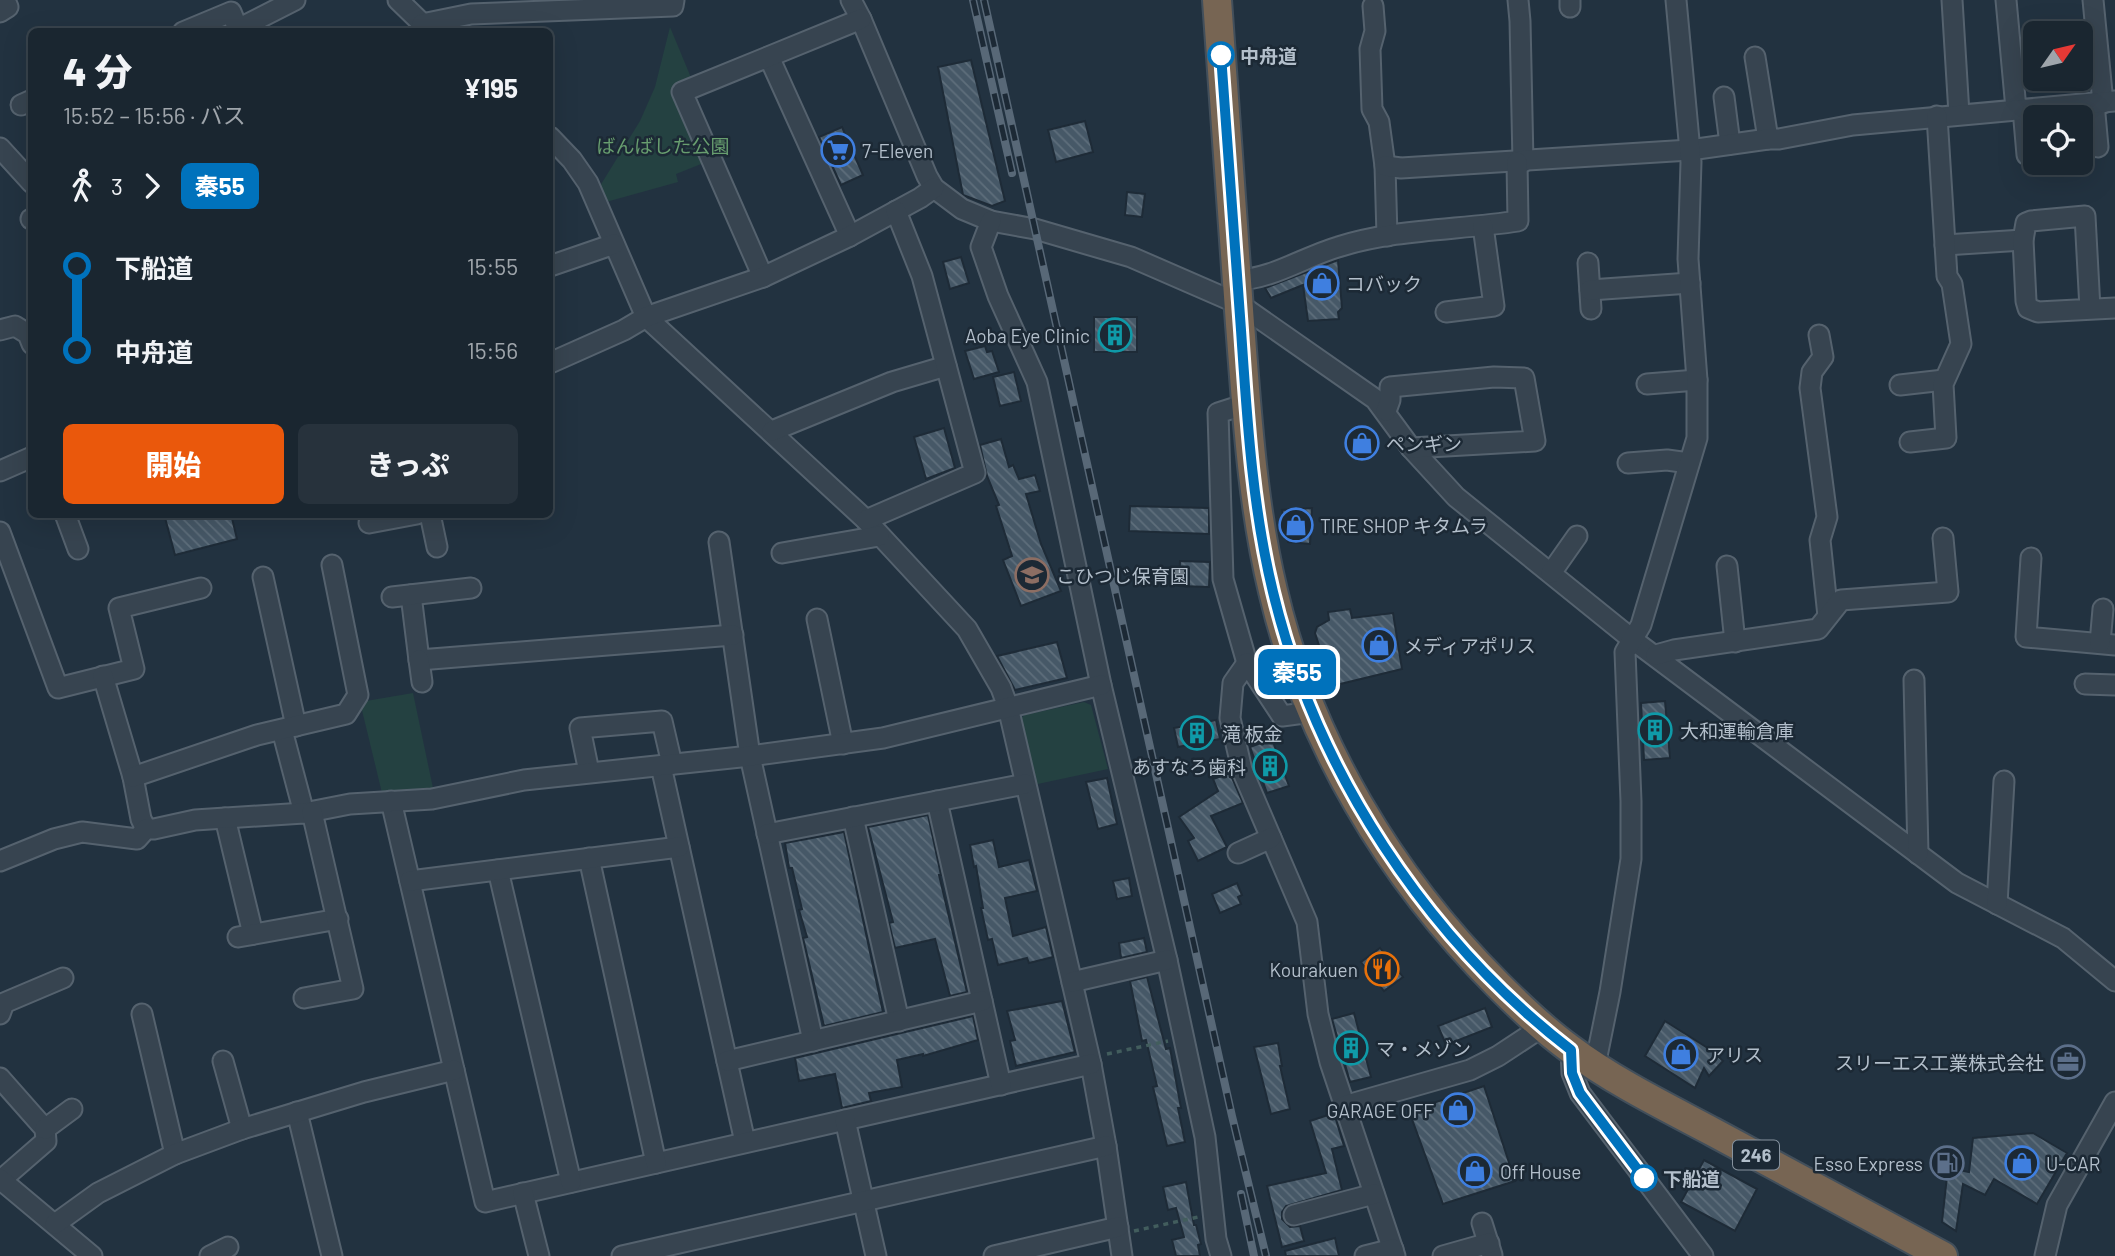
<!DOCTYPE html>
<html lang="ja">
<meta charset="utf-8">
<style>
:root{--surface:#1a2630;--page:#27323c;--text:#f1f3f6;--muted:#9fa5ab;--line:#38434c;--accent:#ea580c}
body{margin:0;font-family:Barlow,"Noto Sans JP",sans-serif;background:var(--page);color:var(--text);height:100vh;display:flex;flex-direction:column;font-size:26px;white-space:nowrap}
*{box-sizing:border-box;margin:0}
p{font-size:23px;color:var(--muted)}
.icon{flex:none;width:38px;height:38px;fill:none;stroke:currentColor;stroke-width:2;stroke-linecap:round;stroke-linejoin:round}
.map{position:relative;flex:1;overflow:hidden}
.sheet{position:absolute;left:28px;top:28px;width:525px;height:490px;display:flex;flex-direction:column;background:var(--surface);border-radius:10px;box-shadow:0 7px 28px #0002,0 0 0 2px var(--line)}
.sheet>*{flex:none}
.badge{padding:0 14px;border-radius:10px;font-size:24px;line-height:46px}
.needle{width:46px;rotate:56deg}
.controls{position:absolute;left:2023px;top:21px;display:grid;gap:14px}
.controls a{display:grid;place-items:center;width:70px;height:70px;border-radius:10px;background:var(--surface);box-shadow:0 7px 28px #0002,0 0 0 2px var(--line);font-size:35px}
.map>.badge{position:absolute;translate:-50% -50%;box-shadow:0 0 0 4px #fff}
.legs{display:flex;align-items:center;gap:10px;height:77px;padding:0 35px;font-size:23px}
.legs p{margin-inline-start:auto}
.summary{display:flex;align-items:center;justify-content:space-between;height:119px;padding:0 35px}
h1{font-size:38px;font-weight:800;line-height:52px}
.cta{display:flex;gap:14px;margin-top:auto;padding:14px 35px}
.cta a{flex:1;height:80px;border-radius:10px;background:var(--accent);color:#fff;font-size:28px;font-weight:800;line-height:80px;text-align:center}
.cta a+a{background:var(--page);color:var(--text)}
ul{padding:0 35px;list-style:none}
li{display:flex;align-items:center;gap:24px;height:84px;font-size:26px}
li i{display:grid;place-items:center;width:10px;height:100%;margin:0 9px;background:currentColor}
li i::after{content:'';width:18px;height:18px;margin:-9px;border:5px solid;border-radius:50%;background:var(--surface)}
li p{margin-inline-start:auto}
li:first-child i{background:linear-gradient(#0000 50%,currentColor 0)}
li:last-child i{background:linear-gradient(currentColor 50%,#0000 0)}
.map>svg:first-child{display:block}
.park{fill:#244141}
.building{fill:url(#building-back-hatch);stroke:#1e2b37;stroke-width:2}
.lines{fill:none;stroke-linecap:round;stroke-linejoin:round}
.minor-casing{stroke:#55626e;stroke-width:23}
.highway-casing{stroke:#424f5b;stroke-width:32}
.path{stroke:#425d5d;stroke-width:3.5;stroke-dasharray:5 5;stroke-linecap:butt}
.minor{stroke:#374450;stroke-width:19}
.highway{stroke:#776553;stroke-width:28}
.rail-casing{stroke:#586877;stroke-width:8}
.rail{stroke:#1c2935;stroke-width:5;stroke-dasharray:16;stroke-linecap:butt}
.line-1-casing{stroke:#fff;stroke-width:16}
.line-1{stroke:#0072bc;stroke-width:10}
.stop-1-dot{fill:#fff;stroke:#0072bc;stroke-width:3.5}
.labels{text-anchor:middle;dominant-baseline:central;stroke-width:5;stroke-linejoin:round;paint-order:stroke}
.shield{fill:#1c2935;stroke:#86929e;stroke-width:2}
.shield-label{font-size:18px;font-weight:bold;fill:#b3bfcb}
.stop-label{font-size:19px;font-weight:bold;fill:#b3bfcb;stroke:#1c2935;text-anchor:start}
.park-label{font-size:19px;fill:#689e6f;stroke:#1c2935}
.poi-label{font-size:19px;fill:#b3bfcb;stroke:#1c2935;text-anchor:start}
</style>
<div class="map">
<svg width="2115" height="1256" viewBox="0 0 2115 1256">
<defs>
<pattern id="building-back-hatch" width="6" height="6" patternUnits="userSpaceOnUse" patternTransform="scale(1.75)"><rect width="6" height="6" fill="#465867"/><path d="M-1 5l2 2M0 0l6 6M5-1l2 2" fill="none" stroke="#5e6e7b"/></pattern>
</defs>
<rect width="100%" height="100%" fill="#223240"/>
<g class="park">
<path d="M670,27L692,80L675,88L706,162L676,174L678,182L606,202L600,186L640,121L655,87Z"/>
<path d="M413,693L433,788L382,793L360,702Z"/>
<path d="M1084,702L1091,705L1108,769L1033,785L1018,720L1025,715Z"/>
</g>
<g class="building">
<path d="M971,60L1005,201L992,206L963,195L938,67Z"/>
<path d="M1085,121L1093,152L1056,162L1048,130Z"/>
<path d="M842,127L863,175L841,185L819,137Z"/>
<path d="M1127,192L1145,194L1142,217L1125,215Z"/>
<path d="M961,257L969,283L950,289L943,262Z"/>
<path d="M1338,260L1342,308L1338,312L1339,319L1308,321L1303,285L1271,298L1265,288Z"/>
<rect x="1094" y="317" width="43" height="35"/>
<path d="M985,346L987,352L992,351L999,372L974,379L965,351Z"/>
<path d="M1014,372L1021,401L1000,406L993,377Z"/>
<path d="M944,428L955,468L926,479L914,437Z"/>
<path d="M1001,439L1009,467L1013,465L1019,479L1035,475L1040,491L1026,494L1041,544L1061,591L1021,606L1003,560L1012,556L996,506L999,505L987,476L980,445Z"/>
<path d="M1130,506L1209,508V534L1129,531Z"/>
<path d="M1312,508L1310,544L1288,542L1282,510Z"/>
<path d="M164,514H231L237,539L175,555Z"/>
<path d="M1180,561L1210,562L1209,587L1179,586Z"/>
<path d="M1350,609L1352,618L1393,613L1402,669L1332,686L1315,633L1317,627L1329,620L1328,612Z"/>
<path d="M1057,642L1067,678L1015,690L997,656Z"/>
<path d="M1665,701L1670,758L1644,760L1641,703Z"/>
<path d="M1216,720L1220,739L1178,747L1174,728Z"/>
<path d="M1272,739L1289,786L1267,793L1250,747Z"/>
<path d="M1230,773L1243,803L1211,816L1227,847L1198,861L1188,841L1194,838L1179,817L1218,791L1213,779Z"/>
<path d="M1107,778L1117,824L1098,829L1086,782Z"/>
<path d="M928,815L941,875H939L967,992L950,996L935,939L895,948L889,923L893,922L868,827Z"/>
<path d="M844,832L883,1012L824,1026L803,938L807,937L799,910L802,909L792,868H789L785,843Z"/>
<path d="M993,840L999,867L1029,860L1037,891L1005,898L1013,936L1046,927L1053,957L1029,963L1027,958L998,965L992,939L988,940L981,908H983L976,866L974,867L970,845Z"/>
<path d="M1129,878L1132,896L1117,899L1113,881Z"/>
<path d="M1237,883L1242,895L1238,897L1241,904L1220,913L1212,894Z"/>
<path d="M1144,938L1147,952L1121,958L1119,943Z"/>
<path d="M1380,948L1403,977L1384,991L1361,962Z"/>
<path d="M1147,977L1166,1049L1170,1048L1181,1108H1178L1185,1142L1167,1146L1153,1087L1157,1086L1146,1040L1142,1041L1130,981Z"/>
<path d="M1062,1001L1075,1052L1016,1066L1010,1041L1015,1040L1007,1011Z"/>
<path d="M1485,1008L1492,1027L1446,1045L1438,1026Z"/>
<path d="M1354,1013L1371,1077L1350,1082L1332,1019Z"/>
<path d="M973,1016L978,1040L923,1056V1054L897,1060L902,1087L869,1093L871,1101L842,1108L835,1074L799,1081L795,1058Z"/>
<path d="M1665,1021L1714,1052L1723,1061L1709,1076L1704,1068L1695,1088L1645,1056Z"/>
<path d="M1278,1043L1282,1066H1280L1290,1109L1271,1114L1254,1047Z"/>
<path d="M1484,1086L1515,1181L1443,1204L1409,1111Z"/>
<path d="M1334,1113L1344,1146L1332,1149L1342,1190L1286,1206L1282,1212V1219L1290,1227L1300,1226L1304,1241L1282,1247L1267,1186L1326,1173L1310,1121Z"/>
<path d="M2033,1133L2067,1153L2037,1204L1994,1179L1985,1195L1963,1184L1956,1231L1942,1222L1947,1176L1934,1169L1935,1165L1969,1172L1973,1138Z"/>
<path d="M1704,1160L1757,1189L1735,1231L1681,1202Z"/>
<path d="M1186,1182L1194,1225H1196L1201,1244L1198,1245L1200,1256H1176L1172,1240L1184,1237L1176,1208L1168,1210L1163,1187Z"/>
<path d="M1335,1238L1339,1256H1286L1285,1251Z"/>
</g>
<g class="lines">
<defs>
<g id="minor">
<path d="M398,0L430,31"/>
<path d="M851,0L861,19L927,176L934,188L962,209L991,221L1035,229L1131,257L1239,304L1375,399L1411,448L1456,497L1633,640L1957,883L2063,938L2115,981"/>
<path d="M1518,0L1520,21L1523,162"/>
<path d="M1570,0V7"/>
<path d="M1952,0L1959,114"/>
<path d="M2006,0L2016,109"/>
<path d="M2093,0L2103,103"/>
<path d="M1373,6L1375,31L1370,49L1372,109L1379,122L1385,166L1387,236"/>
<path d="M0,12L8,7L5,0"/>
<path d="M422,24L471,14L673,6L674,0"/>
<path d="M183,32L231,12L238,29L295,0"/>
<path d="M769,57L850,236"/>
<path d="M1755,57L1768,139"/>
<path d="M1724,97L1730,144"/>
<path d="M2094,103L2098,147"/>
<path d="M21,105L32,100"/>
<path d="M2023,109L2027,155"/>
<path d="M550,137L572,160L588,183L646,317L866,520L967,629L1001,688L1008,707L1091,1064L1106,1146L1122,1256"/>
<path d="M0,148L32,183"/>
<path d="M1385,166L1401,168L1690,150L1768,139H1779L1853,125L2115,101"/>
<path d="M31,219H32"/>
<path d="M991,221L981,247L998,296L1037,382L1101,685L1167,960L1205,1137L1216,1239L1221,1256"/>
<path d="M1945,245L2023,240"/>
<path d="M1588,263L1591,309"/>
<path d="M550,266L614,244"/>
<path d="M763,277L682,92L861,19"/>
<path d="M1237,280C1272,279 1304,257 1338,247C1394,229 1459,230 1518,221L1517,162"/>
<path d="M1590,290L1690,283"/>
<path d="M2090,309L2085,216L2031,221L2026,223L2023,240L2026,301L2028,308L2038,312L2115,308"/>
<path d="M1446,312L1494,306L1483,226"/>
<path d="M0,330L15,326L28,334L32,344"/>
<path d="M1819,335L1823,357L1812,372L1810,388L1827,517L1820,540L1828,616"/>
<path d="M550,363L624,330L646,317L763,277L850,236L920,198L934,188"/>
<path d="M1647,384L1697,380"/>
<path d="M1900,385L1944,380"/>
<path d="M1246,404L1218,413L1223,579L1247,663"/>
<path d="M1386,411L1390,400V387L1494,377L1524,378L1535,441L1411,448"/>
<path d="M772,431L892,382L946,366"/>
<path d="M1910,442L1946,438L1943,384L1961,344L1952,284L1947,276L1937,116"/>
<path d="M1628,463L1667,460L1689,463"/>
<path d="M0,471L32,457"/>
<path d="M65,514L78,549"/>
<path d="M430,514L437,547"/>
<path d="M866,520L975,473L922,276L896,211"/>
<path d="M369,523L417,514"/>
<path d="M0,532L58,688L134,669L119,608L201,588"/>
<path d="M719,542L750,756L813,1041"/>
<path d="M782,553L879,536"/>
<path d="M2031,558L2026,637L2115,645"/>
<path d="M1727,566L1735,642"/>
<path d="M1551,573L1577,536"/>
<path d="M263,577L296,726"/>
<path d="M411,595L419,660L733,635"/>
<path d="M392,597L471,588"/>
<path d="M817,619L843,744"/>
<path d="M2100,643L2103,609"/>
<path d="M1656,655L1674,650L1818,629L1841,600L1948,592L1943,538"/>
<path d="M419,660L422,682"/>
<path d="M103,676L133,777L141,819L146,829"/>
<path d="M1914,680L1918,854"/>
<path d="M2085,684L2115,685"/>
<path d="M1312,712L1282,716L1247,663L1233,683L1230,718L1242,770L1307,922L1318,1014L1330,1062L1395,1256"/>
<path d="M282,730L304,813"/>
<path d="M661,766L745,1142"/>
<path d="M589,772L580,728L662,721L672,764"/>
<path d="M133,777L257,735L346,714L358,695L332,565"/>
<path d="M391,801L485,1202L1091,1064"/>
<path d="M937,801L1001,1085"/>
<path d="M853,817L899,1021"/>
<path d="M225,818L253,934"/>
<path d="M767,834L1025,784"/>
<path d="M1238,853L1271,838"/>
<path d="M589,858L656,1163"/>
<path d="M0,861L54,839L82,832L137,839L146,829H154L195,820L304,813L350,804L432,799L524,780L750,756L883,738L1101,685"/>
<path d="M498,870L571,1182"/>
<path d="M410,881L679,847"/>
<path d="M1997,904L2004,781"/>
<path d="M238,937L338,919"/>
<path d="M1072,982L1167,960"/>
<path d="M304,998L353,989L312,812"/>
<path d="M0,1014L4,1003L63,978"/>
<path d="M142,1014L175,1154"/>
<path d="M1571,1050L1572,1073L1580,1093L1703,1256"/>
<path d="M223,1061L242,1129"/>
<path d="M727,1061L982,1001"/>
<path d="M1595,1066L1610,992L1631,859V801L1625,652L1641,625L1697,438V380L1688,259L1691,162L1676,0"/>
<path d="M0,1078L45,1129L46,1141L1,1180"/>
<path d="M1344,1106L1470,1070L1498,1056L1542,1027"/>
<path d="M297,1112L332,1256"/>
<path d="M845,1120L876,1256"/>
<path d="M45,1129L72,1109"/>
<path d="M0,1179L92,1256"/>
<path d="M523,1193L539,1256"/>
<path d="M1294,1215L1374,1194"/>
<path d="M1482,1223L1492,1255"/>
<path d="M55,1224L98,1193L175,1154L242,1129L364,1092L454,1070"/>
<path d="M210,1256L228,1247"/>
<path d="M622,1256L1106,1146"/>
<path d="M994,1256L1118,1227"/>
<path d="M1365,1256L1393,1249"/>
<path d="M1443,1256L1489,1243"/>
<path d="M2045,1256L2057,1205L2115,1102"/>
</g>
<path id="highway" d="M1217,0C1225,108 1232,216 1240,324C1247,413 1252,504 1273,591C1308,741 1390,877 1498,985C1521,1008 1543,1029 1569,1048C1613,1081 1664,1106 1713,1132C1790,1173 1866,1215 1943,1256"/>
</defs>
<use href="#minor" class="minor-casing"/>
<use href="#highway" class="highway-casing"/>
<g class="path">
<path d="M1107,1054L1168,1041"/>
<path d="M1134,1231L1198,1217"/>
</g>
<use href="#minor" class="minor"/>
<use href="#highway" class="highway"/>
<defs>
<g id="rail">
<path d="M973,0L1012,173"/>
<path d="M984,0L1232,1116L1266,1256"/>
<path d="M1241,1194L1254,1256"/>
</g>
</defs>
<use href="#rail" class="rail-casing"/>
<use href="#rail" class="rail"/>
</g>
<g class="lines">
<defs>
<path id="line-1" d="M1221,55C1227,146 1234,238 1241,330C1247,417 1252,506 1273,592C1316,771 1426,938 1571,1050L1572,1073L1580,1093L1644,1178"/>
</defs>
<use href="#line-1" class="line-1-casing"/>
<use href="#line-1" class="line-1"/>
</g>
<defs>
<symbol id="supermarket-ring" viewBox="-11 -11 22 22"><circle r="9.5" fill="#1c2935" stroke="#3f7fe0" stroke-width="1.5"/><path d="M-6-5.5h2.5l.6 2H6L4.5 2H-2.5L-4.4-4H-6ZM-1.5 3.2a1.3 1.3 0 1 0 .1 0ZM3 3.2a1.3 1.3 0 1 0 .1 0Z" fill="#3f7fe0"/></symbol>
<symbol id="shop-ring" viewBox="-11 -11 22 22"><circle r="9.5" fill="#1c2935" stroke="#3f7fe0" stroke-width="1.5"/><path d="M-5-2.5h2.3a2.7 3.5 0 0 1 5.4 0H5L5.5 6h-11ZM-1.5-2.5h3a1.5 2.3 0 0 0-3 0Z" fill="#3f7fe0"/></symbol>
<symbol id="building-ring" viewBox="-11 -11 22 22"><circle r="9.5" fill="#1c2935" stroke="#0f9aa8" stroke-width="1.5"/><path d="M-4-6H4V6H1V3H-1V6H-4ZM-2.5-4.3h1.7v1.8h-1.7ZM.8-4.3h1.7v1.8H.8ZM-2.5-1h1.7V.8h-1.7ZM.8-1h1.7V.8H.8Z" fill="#0f9aa8"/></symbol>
<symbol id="school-ring" viewBox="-11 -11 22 22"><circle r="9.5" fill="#1c2935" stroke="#8d6e63" stroke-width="1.5"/><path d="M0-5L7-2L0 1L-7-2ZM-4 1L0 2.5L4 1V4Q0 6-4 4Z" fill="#8d6e63"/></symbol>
<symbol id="restaurant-ring" viewBox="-11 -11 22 22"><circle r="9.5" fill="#1c2935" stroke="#e8710a" stroke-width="1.5"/><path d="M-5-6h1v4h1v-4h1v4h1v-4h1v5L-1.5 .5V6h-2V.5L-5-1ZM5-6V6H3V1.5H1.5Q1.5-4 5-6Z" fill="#e8710a"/></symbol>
<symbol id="office-ring" viewBox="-11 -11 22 22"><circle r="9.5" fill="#1c2935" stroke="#5c6f8a" stroke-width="1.5"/><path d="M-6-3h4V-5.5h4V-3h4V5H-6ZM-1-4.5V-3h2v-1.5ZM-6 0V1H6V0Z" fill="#5c6f8a"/></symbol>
<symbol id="fuel-ring" viewBox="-11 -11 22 22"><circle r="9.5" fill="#1c2935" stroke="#5c6f8a" stroke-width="1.5"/><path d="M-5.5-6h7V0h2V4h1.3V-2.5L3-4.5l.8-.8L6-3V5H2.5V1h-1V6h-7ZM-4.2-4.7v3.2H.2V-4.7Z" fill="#5c6f8a"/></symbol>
</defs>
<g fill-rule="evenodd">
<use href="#supermarket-ring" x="819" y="131" width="38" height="38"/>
<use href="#shop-ring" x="1303" y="264" width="38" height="38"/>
<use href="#building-ring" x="1096" y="316" width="38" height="38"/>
<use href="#shop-ring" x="1343" y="424" width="38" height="38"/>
<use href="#shop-ring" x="1277" y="506" width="38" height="38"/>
<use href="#school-ring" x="1013" y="556" width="38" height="38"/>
<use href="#shop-ring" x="1360" y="626" width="38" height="38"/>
<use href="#building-ring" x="1636" y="711" width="38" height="38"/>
<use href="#building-ring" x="1178" y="714" width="38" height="38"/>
<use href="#building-ring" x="1251" y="747" width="38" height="38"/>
<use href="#restaurant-ring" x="1363" y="950" width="38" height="38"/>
<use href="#building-ring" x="1332" y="1029" width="38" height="38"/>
<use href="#shop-ring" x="1662" y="1035" width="38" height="38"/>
<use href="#office-ring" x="2049" y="1043" width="38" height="38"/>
<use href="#shop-ring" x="1439" y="1091" width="38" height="38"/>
<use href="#fuel-ring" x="1928" y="1144" width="38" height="38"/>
<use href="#shop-ring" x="2003" y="1144" width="38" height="38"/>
<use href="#shop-ring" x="1456" y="1152" width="38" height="38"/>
</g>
<g class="stop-1-dot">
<circle cx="1221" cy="55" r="12"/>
<circle cx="1644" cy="1178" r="12"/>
</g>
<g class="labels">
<rect class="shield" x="1733" y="1140.5" width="46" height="29" rx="5"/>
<g class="shield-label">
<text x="1756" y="1155">246</text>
</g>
<g class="stop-label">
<text x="1240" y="55">中舟道</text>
<text x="1663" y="1178">下船道</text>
</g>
<g class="park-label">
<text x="663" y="145">ばんばした公園</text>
</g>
<g class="poi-label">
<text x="862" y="150">7-Eleven</text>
<text x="1346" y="283">コバック</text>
<text x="1090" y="335" text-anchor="end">Aoba Eye Clinic</text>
<text x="1386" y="443">ペンギン</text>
<text x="1320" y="525">TIRE SHOP キタムラ</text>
<text x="1056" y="575">こひつじ保育園</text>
<text x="1404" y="645">メディアポリス</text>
<text x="1680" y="730">大和運輸倉庫</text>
<text x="1222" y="733">滝 板金</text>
<text x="1246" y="766" text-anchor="end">あすなろ歯科</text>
<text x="1358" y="969" text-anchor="end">Kourakuen</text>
<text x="1376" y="1048">マ・メゾン</text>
<text x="1706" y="1054">アリス</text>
<text x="2044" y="1062" text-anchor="end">スリーエス工業株式会社</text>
<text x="1434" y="1110" text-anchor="end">GARAGE OFF</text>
<text x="1923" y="1163" text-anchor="end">Esso Express</text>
<text x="2046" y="1163">U-CAR</text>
<text x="1500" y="1171">Off House</text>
</g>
</g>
</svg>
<div class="controls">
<a><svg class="needle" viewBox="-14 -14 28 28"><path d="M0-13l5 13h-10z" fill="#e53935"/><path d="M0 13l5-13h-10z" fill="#9fa5ab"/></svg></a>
<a><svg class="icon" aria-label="locate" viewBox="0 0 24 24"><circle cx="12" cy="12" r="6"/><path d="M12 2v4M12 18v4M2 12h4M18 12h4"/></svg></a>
</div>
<b class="badge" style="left:1297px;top:672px;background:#0072bc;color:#fff">秦55</b>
<section class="sheet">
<div class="summary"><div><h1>4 分</h1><p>15:52 – 15:56 · バス</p></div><b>¥195</b></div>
<div class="legs"><svg class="icon" aria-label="walk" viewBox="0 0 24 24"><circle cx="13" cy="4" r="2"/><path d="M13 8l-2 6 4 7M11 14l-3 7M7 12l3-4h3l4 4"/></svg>3<svg class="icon" aria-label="forward" viewBox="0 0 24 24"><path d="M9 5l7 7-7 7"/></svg><b class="badge" style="background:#0072bc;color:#fff">秦55</b></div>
<ul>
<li><i style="color:#0072bc"></i><b>下船道</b><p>15:55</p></li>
<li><i style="color:#0072bc"></i><b>中舟道</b><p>15:56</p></li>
</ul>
<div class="cta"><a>開始</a><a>きっぷ</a></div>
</section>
</div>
